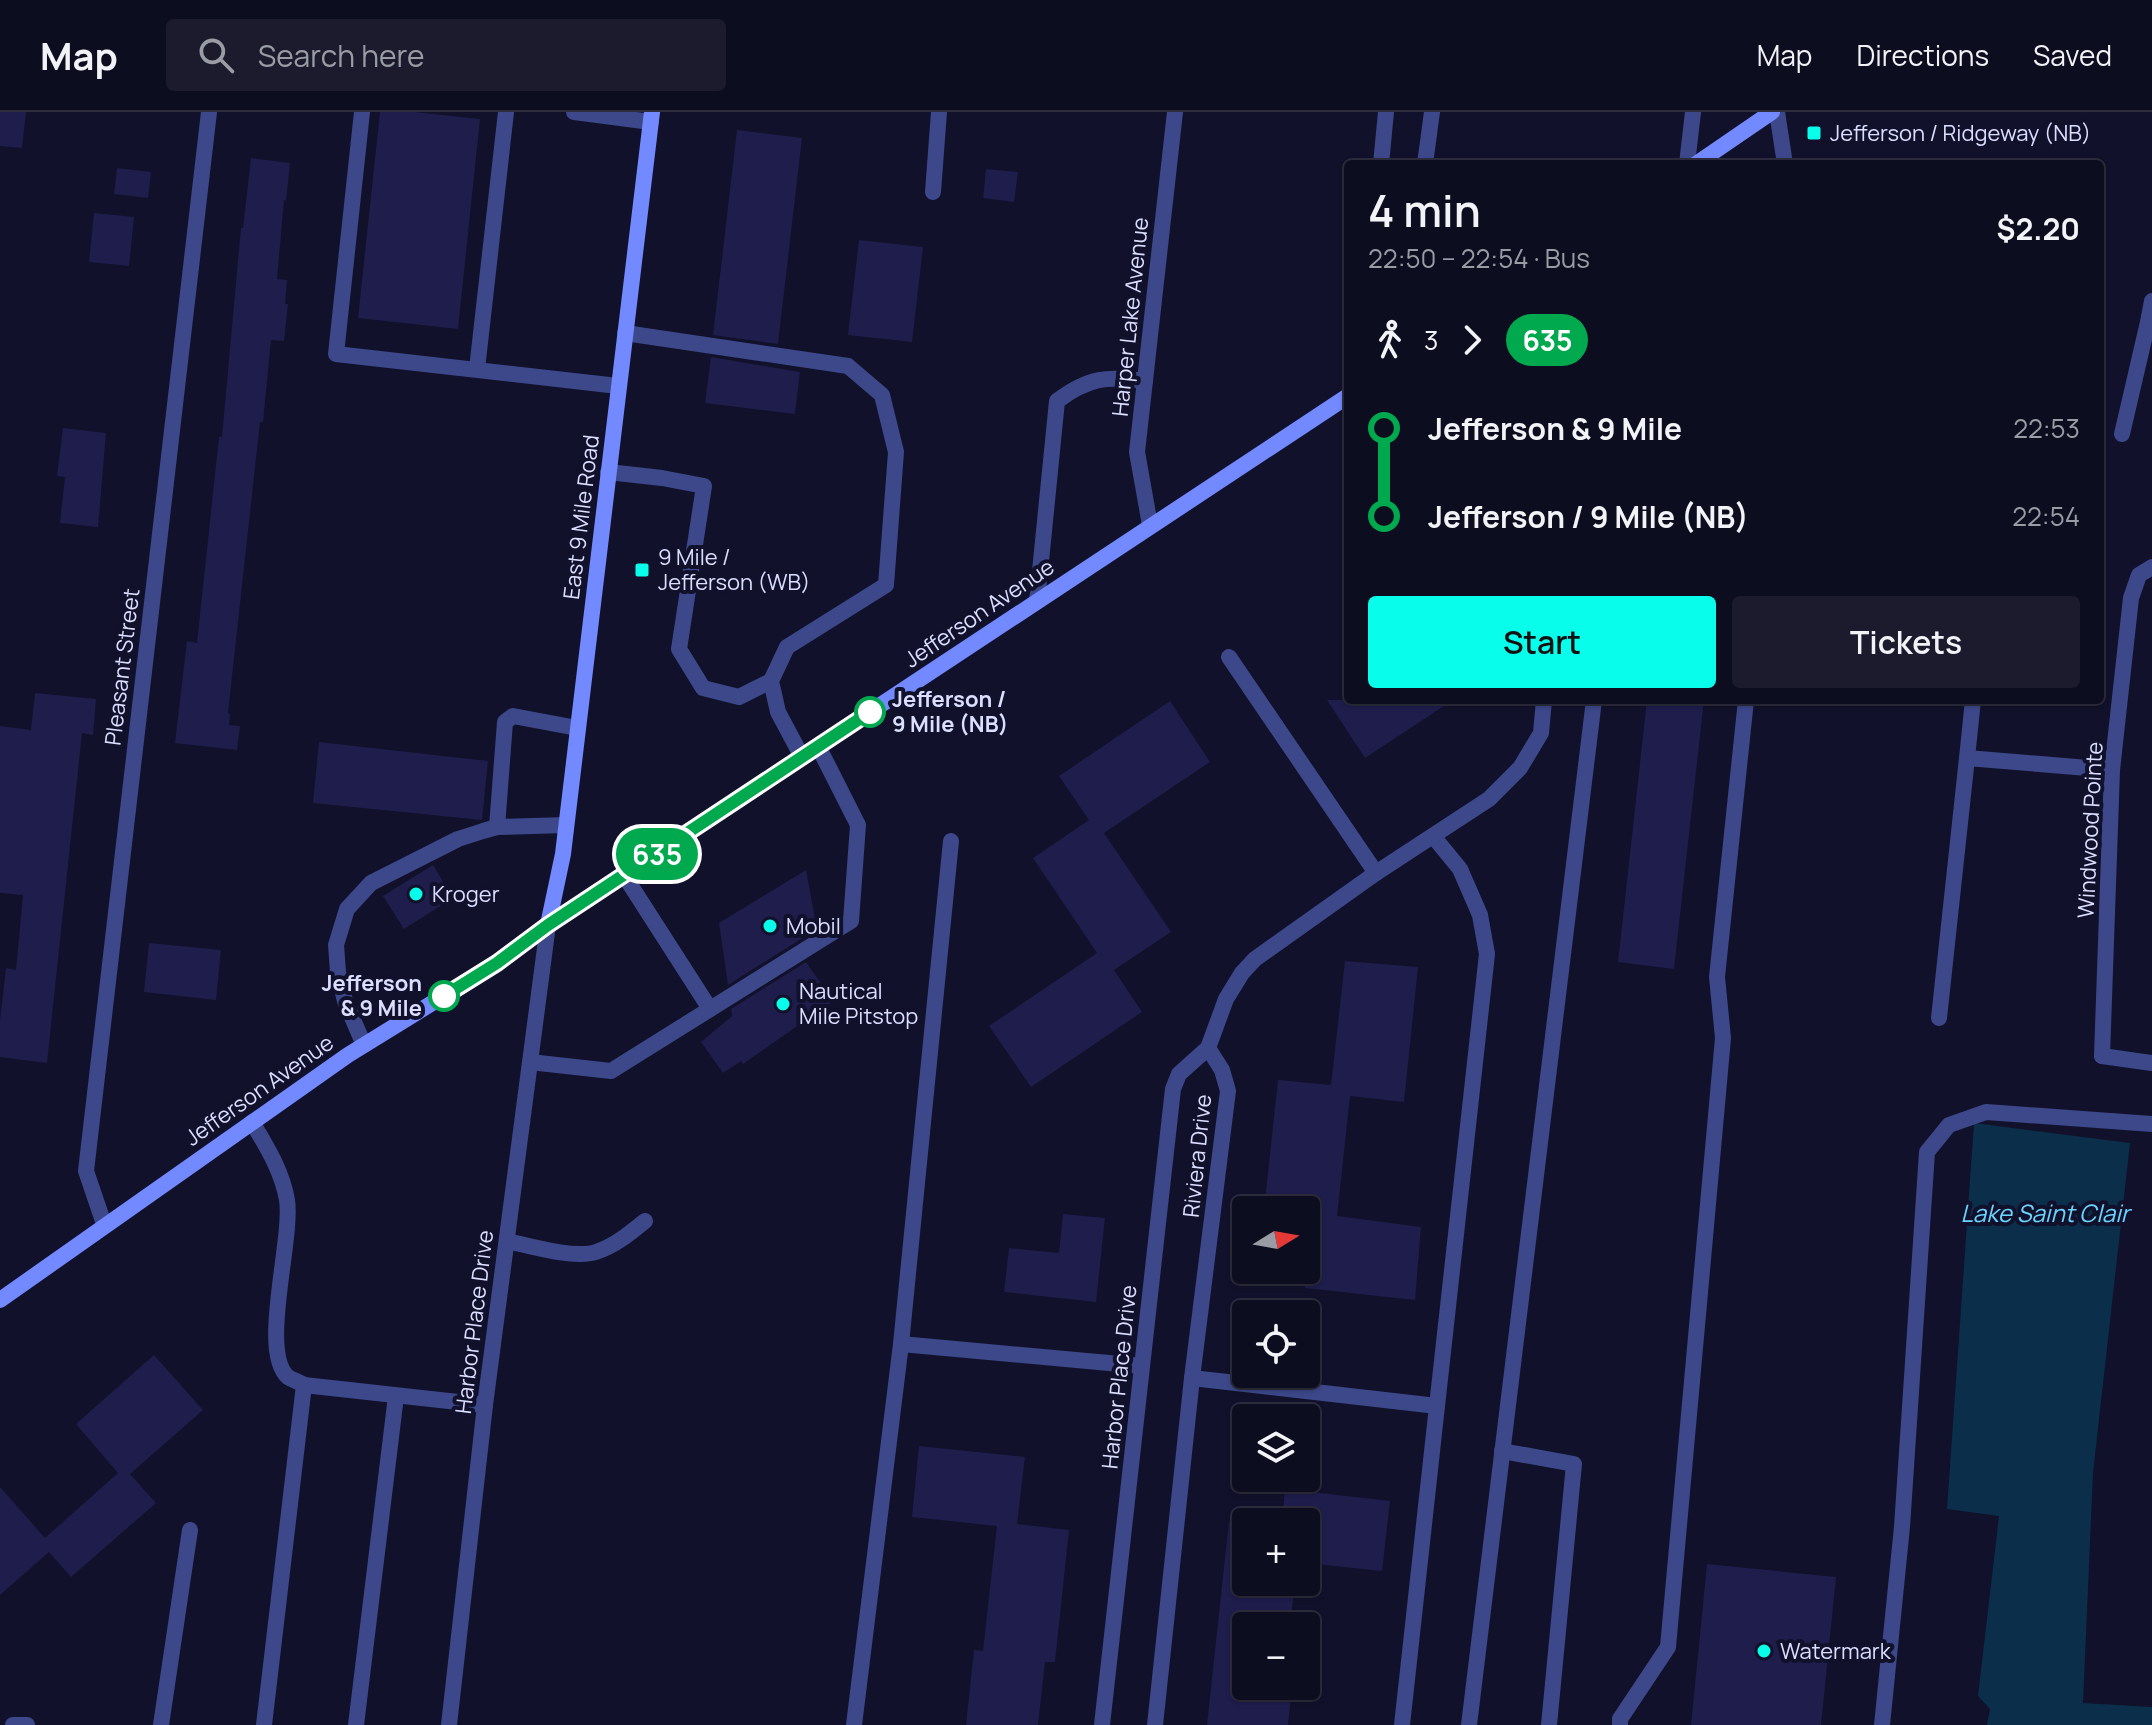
<!DOCTYPE html>
<meta charset="utf-8">
<style>
:root{--surface:#0d0d20;--page:#1b1b2d;--text:#f1f3f6;--muted:#9a9ca5;--line:#2d2d3e;--accent:#08feea}
body{margin:0;font-family:Manrope,sans-serif;background:var(--page);color:var(--text);height:100vh;display:flex;flex-direction:column;font-size:30px;white-space:nowrap}
*{box-sizing:border-box;margin:0}
p{font-size:26px;color:var(--muted)}
.icon{flex:none;width:44px;height:44px;fill:none;stroke:currentColor;stroke-width:2;stroke-linecap:round;stroke-linejoin:round}
.map{position:relative;flex:1;overflow:hidden}
.details{position:absolute;left:1344px;top:48px;width:760px;height:544px;display:flex;flex-direction:column;background:var(--surface);border-radius:8px;box-shadow:0 2px 6px #0004,0 0 0 2px var(--line)}
.details>*{flex:none}
.badge{padding:0 16px;border-radius:26px;font-size:28px;line-height:52px}
.needle{width:52px;rotate:79deg}
.tools{position:absolute;left:1232px;top:1084px;display:grid;gap:16px}
.tools a{display:grid;place-items:center;width:88px;height:88px;border-radius:8px;background:var(--surface);box-shadow:0 2px 6px #0004,0 0 0 2px var(--line);font-size:40px}
.map>.badge{position:absolute;translate:-50% -50%;box-shadow:0 0 0 4px #fff}
.legs{display:flex;align-items:center;gap:12px;height:88px;padding:0 24px;font-size:26px}
.legs p{margin-inline-start:auto}
.summary{display:flex;align-items:center;justify-content:space-between;height:136px;padding:0 24px}
h1{font-size:44px;font-weight:600;line-height:60px}
.cta{display:flex;gap:16px;margin-top:auto;padding:16px 24px}
.cta a{flex:1;height:92px;border-radius:8px;background:var(--accent);color:#111;font-size:32px;font-weight:600;line-height:92px;text-align:center}
.cta a+a{background:var(--page);color:var(--text)}
ul{padding:0 24px;list-style:none}
li{display:flex;align-items:center;gap:28px;height:88px;font-size:30px}
li i{display:grid;place-items:center;width:12px;height:100%;margin:0 10px;background:currentColor}
li i::after{content:'';width:20px;height:20px;margin:-10px;border:6px solid;border-radius:50%;background:var(--surface)}
li p{margin-inline-start:auto}
li:first-child i{background:linear-gradient(#0000 50%,currentColor 0)}
li:last-child i{background:linear-gradient(currentColor 50%,#0000 0)}
header{display:flex;align-items:center;gap:48px;box-sizing:border-box;height:112px;padding:0 40px;background:var(--surface);border-bottom:2px solid var(--line)}
header strong{font-size:38px}
nav{display:flex;gap:44px;margin-inline-start:auto;font-size:28px}
.search{width:560px;height:72px;background:var(--page);display:flex;align-items:center;gap:20px;box-sizing:border-box;padding:0 28px;border-radius:8px;color:var(--muted);font-size:30px}
.map>svg:first-child{display:block}
.water{fill:#0b2e4a}
.building{fill:#1e1d4c}
.lines{fill:none;stroke-linecap:round;stroke-linejoin:round}
.lane{stroke:#3c488a;stroke-width:16}
.street{stroke:#3c488a;stroke-width:16}
.secondary{stroke:#7389ff;stroke-width:16}
.line-1-casing{stroke:#fff;stroke-width:18}
.line-1{stroke:#00a94e;stroke-width:12}
.poi-dot{fill:#08feea;stroke:#11112b;stroke-width:3}
.stop-1-dot{fill:#fff;stroke:#00a94e;stroke-width:4}
.labels{text-anchor:middle;dominant-baseline:central;stroke-width:8;stroke-linejoin:round;paint-order:stroke}
.poi-label{font-size:22px;fill:#dbdeff;stroke:#11112b;text-anchor:start}
.street-label{font-size:22px;fill:#dbdeff;stroke:#11112b}
.stop-label{font-size:22px;font-weight:bold;fill:#dbdeff;stroke:#11112b;text-anchor:start}
.water-label{font-size:24px;font-style:italic;fill:#6ad5ff;stroke:#11112b}
</style>
<header>
<strong>Map</strong>
<div class="search"><svg class="icon" aria-label="search" viewBox="0 0 24 24"><circle cx="10" cy="10" r="6"/><path d="M15 15l6 6"/></svg>Search here</div>
<nav><a>Map</a><a>Directions</a><a>Saved</a></nav>
</header>
<div class="map">
<svg width="2152" height="1613" viewBox="0 0 2152 1613">
<rect width="100%" height="100%" fill="#11112b"/>
<path class="water" d="M1974,1011L2130,1031L2093,1361L2083,1591L2152,1595V1613H1987L1990,1597L1978,1584L1999,1404L1947,1397Z"/>
<g class="building">
<path d="M0,0H26L22,36L0,34Z"/>
<path d="M380,0H414L480,7L458,217L358,206Z"/>
<path d="M737,18L802,26L778,232L713,223Z"/>
<path d="M251,46L290,51L286,89L284,88L277,167L287,168L285,192H288L284,229L271,228L263,310H260L228,601L230,602L229,613L240,614L237,638L175,631L187,529L197,531L219,325H222L241,116H243Z"/>
<path d="M117,56L151,60L148,86L114,82Z"/>
<path d="M986,57L1018,60L1014,90L983,86Z"/>
<path d="M94,101L134,105L129,154L89,150Z"/>
<path d="M859,128L923,135L912,230L848,223Z"/>
<path d="M711,245L800,260L795,302L705,291Z"/>
<path d="M63,316L106,321L98,415L60,411L65,365L57,364Z"/>
<path d="M35,581L96,587L93,623L82,621L47,951L0,945V908L6,856L16,858L23,783L0,781V614L31,618Z"/>
<path d="M1327,588H1453L1365,646Z"/>
<path d="M1647,588H1704L1674,857L1618,850Z"/>
<path d="M1170,589L1210,650L1104,721L1171,820L1114,858L1142,900L1031,975L989,914L1097,841L1033,746L1089,708L1059,664Z"/>
<path d="M319,630L488,649L482,708L313,691Z"/>
<path d="M433,753L453,786L404,817L383,784Z"/>
<path d="M806,758L817,817L728,873L719,811Z"/>
<path d="M149,831L221,838L216,888L144,880Z"/>
<path d="M1345,849L1418,855L1404,990L1350,984L1337,1104L1421,1115L1415,1188L1305,1176L1312,1105H1306V1098H1264L1278,968L1331,973Z"/>
<path d="M806,850L833,889L743,952L741,949L723,961L701,930L732,904L731,897Z"/>
<path d="M1063,1102L1105,1106L1096,1190L1004,1180L1009,1136L1059,1141Z"/>
<path d="M154,1243L203,1298L130,1362L156,1391L71,1465L49,1440L0,1483V1375L45,1426L118,1361L76,1312Z"/>
<path d="M919,1334L1025,1345L1017,1412L1069,1418L1055,1550H1045L1038,1613H966L974,1538L983,1539L997,1414L912,1405Z"/>
<path d="M1285,1377L1390,1389L1382,1459L1306,1451V1410H1282Z"/>
<path d="M1229,1409L1246,1410V1470H1295L1290,1514H1246V1574L1292,1576L1288,1613H1207Z"/>
<path d="M1707,1452L1836,1465L1821,1613H1691Z"/>
</g>
<g class="lines">
<g class="lane">
<path d="M362,0L336,242L618,274"/>
<path d="M574,0L651,10"/>
<path d="M1777,0L1785,52"/>
<path d="M1425,52L1432,0"/>
<path d="M1687,52L1693,0"/>
<path d="M933,80L939,0"/>
<path d="M2152,189L2148,210L2152,211"/>
<path d="M625,221L848,254L882,283L896,340L886,473L787,535L771,569L778,600L802,645"/>
<path d="M477,257L506,0"/>
<path d="M2122,322L2148,210"/>
<path d="M608,360L662,366L704,374L679,537L703,576L739,585L771,569"/>
<path d="M1037,489L1057,289C1089,265 1107,264 1145,269"/>
<path d="M497,715L505,610L513,604L577,616"/>
<path d="M624,763L710,897"/>
<path d="M364,933L345,889L338,860L336,833L347,797L371,771L458,727L483,719L497,715L566,713"/>
<path d="M2102,944L2152,951"/>
<path d="M530,950L611,959L851,809L858,713L818,634"/>
<path d="M252,1010C267,1035 282,1059 287,1088C293,1128 259,1240 288,1265C292,1268 300,1270 304,1273L485,1293"/>
<path d="M507,1129C530,1134 574,1147 596,1140C615,1134 630,1121 645,1109"/>
<path d="M1502,1339L1574,1352L1549,1613"/>
<path d="M13,1613H27"/>
<path d="M161,1613L190,1418"/>
<path d="M264,1613L304,1273"/>
<path d="M356,1613L396,1284"/>
<path d="M1469,1613L1594,588"/>
<path d="M1620,1613V1607L1668,1535L1723,926L1717,865L1746,588"/>
<path d="M1882,1613L1902,1415L1927,1040L1949,1013L1986,1000L2152,1012"/>
</g>
<g class="street">
<path d="M1381,52L1386,0"/>
<path d="M1150,413L1137,340L1175,0"/>
<path d="M1229,545L1376,761"/>
<path d="M1967,646L1973,588"/>
<path d="M1433,724L1460,757L1480,803L1487,842L1437,1294"/>
<path d="M1939,906L1967,646L2112,658"/>
<path d="M2102,944L2112,658L2131,486L2139,463L2152,455"/>
<path d="M104,1112L86,1059L209,0"/>
<path d="M901,1232L1142,1254"/>
<path d="M1192,1266L1437,1294L1402,1613"/>
<path d="M449,1613L485,1293L548,813"/>
<path d="M854,1613L901,1232L951,729"/>
<path d="M1102,1613L1173,977L1179,962L1208,936L1226,887L1242,861L1255,847L1376,761L1489,687L1520,656L1541,621L1544,588"/>
<path d="M1155,1613L1192,1266L1228,979L1222,958L1208,936"/>
</g>
<g class="secondary">
<path d="M1696,52L1772,0"/>
<path d="M548,813L563,742L652,0"/>
<path d="M0,1188L348,943L497,851L548,813L1348,284"/>
</g>
</g>
<g class="lines">
<defs>
<path id="line-1" d="M444,884L497,851L548,813L870,600"/>
</defs>
<use href="#line-1" class="line-1-casing"/>
<use href="#line-1" class="line-1"/>
</g>
<g class="poi-dot">
<rect x="1806" y="13" width="16" height="16" rx="4"/>
<rect x="634" y="450" width="16" height="16" rx="4"/>
<circle cx="416" cy="782" r="8"/>
<circle cx="770" cy="814" r="8"/>
<circle cx="783" cy="892" r="8"/>
<circle cx="1764" cy="1539" r="8"/>
</g>
<g class="stop-1-dot">
<circle cx="870" cy="600" r="14"/>
<circle cx="444" cy="884" r="14"/>
</g>
<g class="labels">
<g class="poi-label">
<text x="1830" y="21">Jefferson / Ridgeway (NB)</text>
<text x="658" y="445">9 Mile /<tspan x="658" dy="25">Jefferson (WB)</tspan></text>
<text x="432" y="782">Kroger</text>
<text x="786" y="814">Mobil</text>
<text x="799" y="879">Nautical<tspan x="799" dy="25">Mile Pitstop</tspan></text>
<text x="1780" y="1539">Watermark</text>
</g>
<g class="street-label">
<text transform="translate(1130 205) rotate(-84)">Harper Lake Avenue</text>
<text transform="translate(581 405) rotate(-83)">East 9 Mile Road</text>
<text transform="translate(979 501) rotate(-34)">Jefferson Avenue</text>
<text transform="translate(122 555) rotate(-83)">Pleasant Street</text>
<text transform="translate(2090 718) rotate(-87)">Windwood Pointe</text>
<text transform="translate(259 978) rotate(-35)">Jefferson Avenue</text>
<text transform="translate(1197 1044) rotate(-84)">Riviera Drive</text>
<text transform="translate(474 1210) rotate(-83)">Harbor Place Drive</text>
<text transform="translate(1119 1265) rotate(-84)">Harbor Place Drive</text>
</g>
<g class="stop-label">
<text x="892" y="587">Jefferson /<tspan x="892" dy="25">9 Mile (NB)</tspan></text>
<text x="422" y="871" text-anchor="end">Jefferson<tspan x="422" dy="25">&amp; 9 Mile</tspan></text>
</g>
<g class="water-label">
<text x="2045" y="1100">Lake Saint Clair</text>
</g>
</g>
</svg>
<div class="tools">
<a><svg class="needle" viewBox="-14 -14 28 28"><path d="M0-13l5 13h-10z" fill="#e53935"/><path d="M0 13l5-13h-10z" fill="#9a9ca5"/></svg></a>
<a><svg class="icon" aria-label="locate" viewBox="0 0 24 24"><circle cx="12" cy="12" r="6"/><path d="M12 2v4M12 18v4M2 12h4M18 12h4"/></svg></a>
<a><svg class="icon" aria-label="layers" viewBox="0 0 24 24"><path d="M12 4l9 5-9 5-9-5zM3 14l9 5 9-5"/></svg></a>
<a>+</a>
<a>−</a>
</div>
<b class="badge" style="left:657px;top:742px;background:#00a94e;color:#fff">635</b>
<section class="details">
<div class="summary"><div><h1>4 min</h1><p>22:50 – 22:54 · Bus</p></div><b>$2.20</b></div>
<div class="legs"><svg class="icon" aria-label="walk" viewBox="0 0 24 24"><circle cx="13" cy="4" r="2"/><path d="M13 8l-2 6 4 7M11 14l-3 7M7 12l3-4h3l4 4"/></svg>3<svg class="icon" aria-label="forward" viewBox="0 0 24 24"><path d="M9 5l7 7-7 7"/></svg><b class="badge" style="background:#00a94e;color:#fff">635</b></div>
<ul>
<li><i style="color:#00a94e"></i><b>Jefferson &amp; 9 Mile</b><p>22:53</p></li>
<li><i style="color:#00a94e"></i><b>Jefferson / 9 Mile (NB)</b><p>22:54</p></li>
</ul>
<div class="cta"><a>Start</a><a>Tickets</a></div>
</section>
</div>
